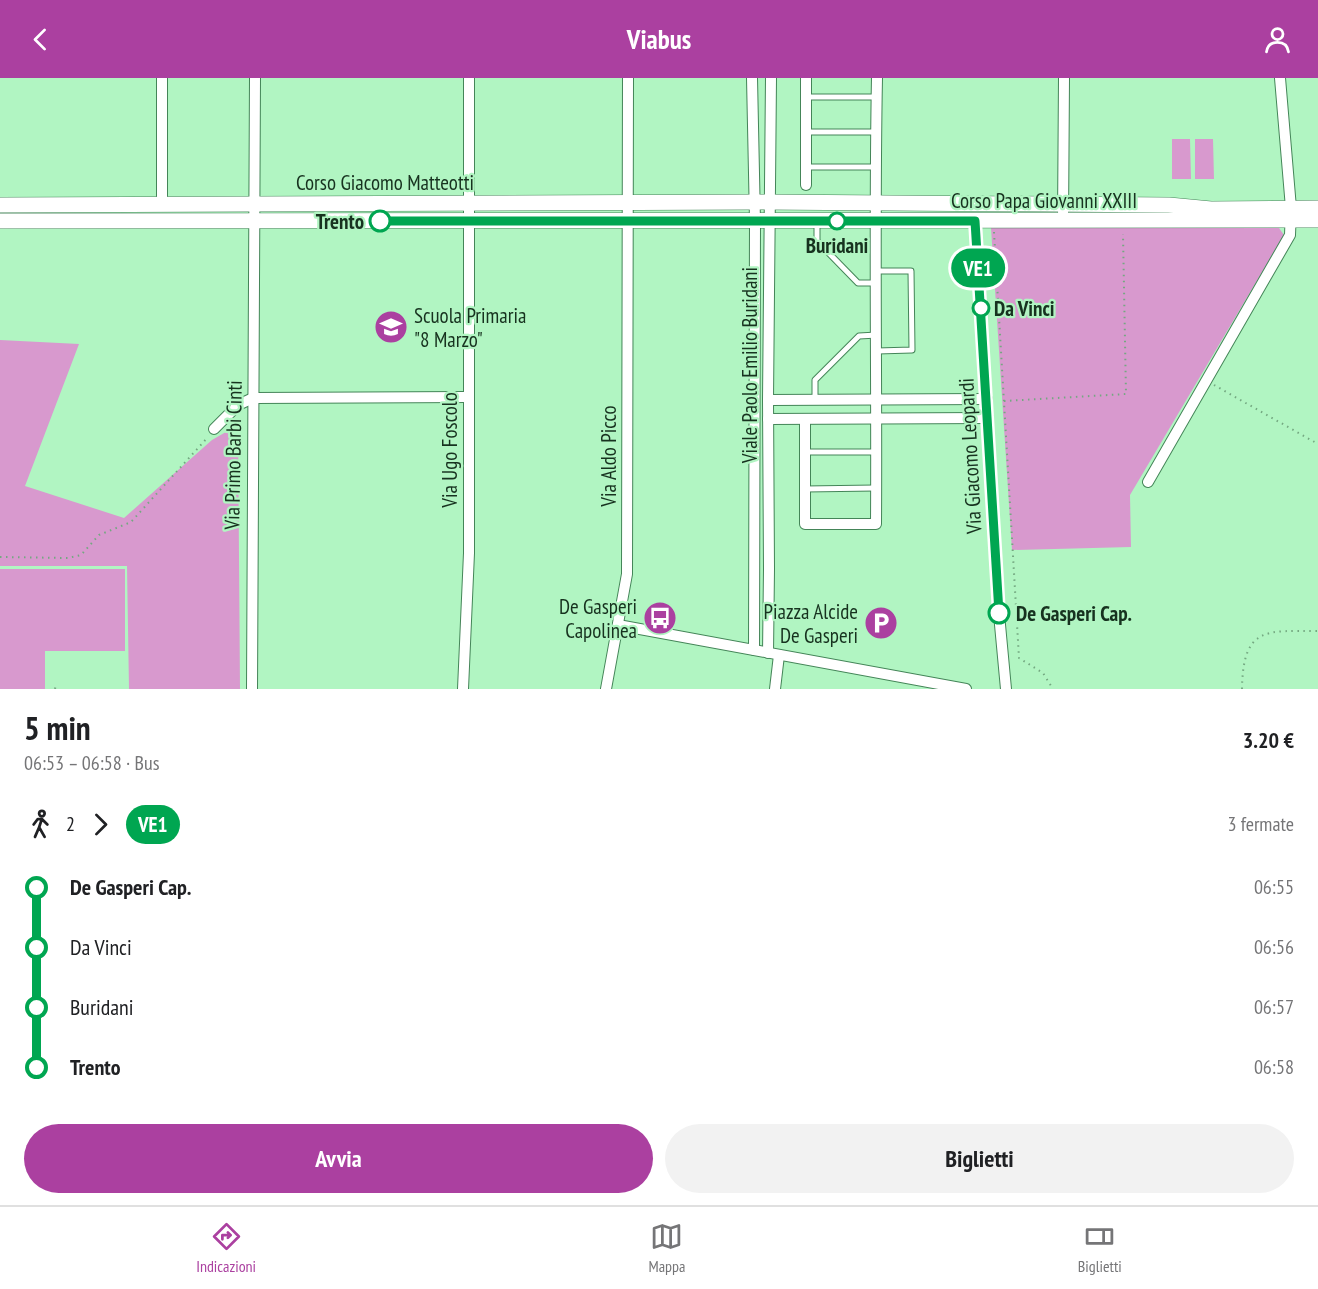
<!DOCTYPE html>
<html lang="it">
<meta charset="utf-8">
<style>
:root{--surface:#fff;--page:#f2f2f2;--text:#202124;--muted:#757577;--line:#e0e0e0;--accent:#ab40a0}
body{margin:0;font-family:"PT Sans Narrow",sans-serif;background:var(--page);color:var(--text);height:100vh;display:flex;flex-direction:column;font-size:22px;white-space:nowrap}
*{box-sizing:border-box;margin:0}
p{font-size:20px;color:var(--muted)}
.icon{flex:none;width:33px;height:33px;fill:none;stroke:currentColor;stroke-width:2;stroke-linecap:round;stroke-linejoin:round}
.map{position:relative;height:611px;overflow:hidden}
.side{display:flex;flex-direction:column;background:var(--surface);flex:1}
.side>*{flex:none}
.badge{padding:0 12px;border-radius:20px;font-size:21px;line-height:39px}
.map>.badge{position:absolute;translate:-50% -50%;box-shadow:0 0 0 3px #fff}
.legs{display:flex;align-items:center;gap:9px;height:66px;padding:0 24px;font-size:20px}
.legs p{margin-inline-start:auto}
.summary{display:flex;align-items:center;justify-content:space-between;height:102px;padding:0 24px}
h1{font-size:33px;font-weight:800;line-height:45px}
.action{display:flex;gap:12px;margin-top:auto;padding:12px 24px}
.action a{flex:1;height:69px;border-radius:36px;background:var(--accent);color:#fff;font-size:24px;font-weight:800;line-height:69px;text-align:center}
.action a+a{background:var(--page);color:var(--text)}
ul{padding:0 24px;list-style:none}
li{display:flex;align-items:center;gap:21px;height:60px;font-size:22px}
li i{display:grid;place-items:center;width:9px;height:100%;margin:0 8px;background:currentColor}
li i::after{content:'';width:15px;height:15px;margin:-8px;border:4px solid;border-radius:50%;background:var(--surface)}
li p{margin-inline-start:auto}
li:first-child i{background:linear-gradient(#0000 50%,currentColor 0)}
li:last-child i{background:linear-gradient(currentColor 50%,#0000 0)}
header{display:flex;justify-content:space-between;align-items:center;height:78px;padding:0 24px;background:var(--accent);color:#fff;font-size:27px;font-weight:800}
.tab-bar{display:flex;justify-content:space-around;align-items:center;height:84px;border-top:2px solid var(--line);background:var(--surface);font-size:16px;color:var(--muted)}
.tab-bar a{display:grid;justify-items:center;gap:3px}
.tab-bar .current{color:var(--accent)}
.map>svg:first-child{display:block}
.green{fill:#d899ce}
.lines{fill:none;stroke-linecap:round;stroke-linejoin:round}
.lane-casing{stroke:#448558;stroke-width:7}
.street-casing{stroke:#448558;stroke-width:12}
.secondary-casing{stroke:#448558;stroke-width:16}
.path{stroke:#74a881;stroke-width:2;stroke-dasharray:1.5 4.5;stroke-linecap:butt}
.lane{stroke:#fff;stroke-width:5}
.street{stroke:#fff;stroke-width:10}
.secondary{stroke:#fff;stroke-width:15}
.line-1-casing{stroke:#fff;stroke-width:14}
.line-1{stroke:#00a651;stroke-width:9}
.stop-1-dot{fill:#fff;stroke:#00a651;stroke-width:3}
.labels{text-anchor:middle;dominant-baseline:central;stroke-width:4.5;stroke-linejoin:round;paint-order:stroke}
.street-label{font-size:21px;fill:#17321f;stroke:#b1f5c2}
.stop-label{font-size:21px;font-weight:bold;fill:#17321f;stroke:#b1f5c2;text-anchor:start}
.poi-label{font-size:21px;fill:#17321f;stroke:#b1f5c2;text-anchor:end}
</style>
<header><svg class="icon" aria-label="back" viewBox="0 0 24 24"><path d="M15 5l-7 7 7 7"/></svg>Viabus<svg class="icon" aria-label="person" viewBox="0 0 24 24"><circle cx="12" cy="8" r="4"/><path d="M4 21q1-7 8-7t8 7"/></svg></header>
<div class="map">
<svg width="1318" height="611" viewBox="0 0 1318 611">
<rect width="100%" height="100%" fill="#b1f5c2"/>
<g class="green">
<path d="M1172,61H1190L1191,101H1172Z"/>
<path d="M1195,61H1213L1214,101H1195Z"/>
<path d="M991,150H1279L1284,157L1130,417L1131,469L1012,472Z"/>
<path d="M0,262L79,266L25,408L124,440L212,362L238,347L240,611H129L127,488H0Z"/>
<path d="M0,491H125V573H45V611H0Z"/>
</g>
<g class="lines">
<defs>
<g id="lane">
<path d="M806,19H877"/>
<path d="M806,54H876"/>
<path d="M806,89H876"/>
<path d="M817,145V163L858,205H876"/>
<path d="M876,193H911L912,272L877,273"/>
<path d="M815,322V302L859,258L877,257"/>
<path d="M805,374H876"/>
<path d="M805,411L875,410"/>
</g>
<g id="street">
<path d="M752,0L755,143L754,572"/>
<path d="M806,0V107"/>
<path d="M162,126V0"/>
<path d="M975,143L999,536L1006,611"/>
<path d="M1063,143L1064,0"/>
<path d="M768,322L987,321"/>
<path d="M768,341L988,340"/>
<path d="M805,341V446H876C877,297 874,149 877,0"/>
<path d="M214,351L238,327L253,320L468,319"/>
<path d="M1148,404L1290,157L1291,130L1280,0"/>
<path d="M618,547L966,611"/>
<path d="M768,575L769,491L768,322L771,0"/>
<path d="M252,611L255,0"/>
<path d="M463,611L469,475V0"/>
<path d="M606,611L627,496L628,0"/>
<path d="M775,611L779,577"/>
</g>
<g id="secondary">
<path d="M0,127L763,124L1169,127L1211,131L1318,130"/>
<path d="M0,143L1318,142"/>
</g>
</defs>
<use href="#lane" class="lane-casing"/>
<use href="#street" class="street-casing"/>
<use href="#secondary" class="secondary-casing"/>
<g class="path">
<path d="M994,154L1019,580L1043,595L1053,611"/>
<path d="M1214,307L1318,366"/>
<path d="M1004,323L1126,316L1123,156"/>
<path d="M0,479L68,480L81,477L99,457L131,444L208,359"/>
<path d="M55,611L56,606"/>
<path d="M1242,611C1243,548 1266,553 1318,553"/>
</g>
<use href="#lane" class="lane"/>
<use href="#street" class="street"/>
<use href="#secondary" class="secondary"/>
</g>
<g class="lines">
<defs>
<path id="line-1" d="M380,143H975L999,535"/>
</defs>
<use href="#line-1" class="line-1-casing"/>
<use href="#line-1" class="line-1"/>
</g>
<defs>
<symbol id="school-disc" viewBox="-11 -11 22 22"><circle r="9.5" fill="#ab40a0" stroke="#b1f5c2"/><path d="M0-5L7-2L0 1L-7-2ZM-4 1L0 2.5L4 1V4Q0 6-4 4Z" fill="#fff"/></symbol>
<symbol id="bus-disc" viewBox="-11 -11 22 22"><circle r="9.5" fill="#ab40a0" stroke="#b1f5c2"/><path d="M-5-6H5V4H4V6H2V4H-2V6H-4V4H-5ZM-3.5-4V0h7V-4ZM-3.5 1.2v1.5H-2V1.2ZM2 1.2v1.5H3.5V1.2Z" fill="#fff"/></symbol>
<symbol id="parking-disc" viewBox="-11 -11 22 22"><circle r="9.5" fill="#ab40a0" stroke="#b1f5c2"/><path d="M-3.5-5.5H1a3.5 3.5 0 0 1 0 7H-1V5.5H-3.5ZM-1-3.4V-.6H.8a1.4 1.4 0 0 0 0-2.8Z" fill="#fff"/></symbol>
</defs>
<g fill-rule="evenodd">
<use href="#school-disc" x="372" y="230" width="38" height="38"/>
<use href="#bus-disc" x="641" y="521" width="38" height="38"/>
<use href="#parking-disc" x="862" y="526" width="38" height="38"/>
</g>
<g class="stop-1-dot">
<circle cx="380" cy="143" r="10"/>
<circle cx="837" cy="143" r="8"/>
<circle cx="981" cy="230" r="8"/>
<circle cx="999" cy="535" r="10"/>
</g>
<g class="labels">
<g class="street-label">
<text x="385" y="104">Corso Giacomo Matteotti</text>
<text x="1044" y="122">Corso Papa Giovanni XXIII</text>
<text transform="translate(749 287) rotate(-90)">Viale Paolo Emilio Buridani</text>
<text transform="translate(449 372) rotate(-90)">Via Ugo Foscolo</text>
<text transform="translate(233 377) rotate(-89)">Via Primo Barbi Cinti</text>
<text transform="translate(608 378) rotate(-90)">Via Aldo Picco</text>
<text transform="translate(970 378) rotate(-93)">Via Giacomo Leopardi</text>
</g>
<g class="stop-label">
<text x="364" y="143" text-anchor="end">Trento</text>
<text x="837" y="167" text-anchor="middle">Buridani</text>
<text x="994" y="230">Da Vinci</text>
<text x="1016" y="535">De Gasperi Cap.</text>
</g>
<g class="poi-label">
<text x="414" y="237" text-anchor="start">Scuola Primaria<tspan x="414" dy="24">"8 Marzo"</tspan></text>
<text x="637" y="528">De Gasperi<tspan x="637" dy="24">Capolinea</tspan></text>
<text x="858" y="533">Piazza Alcide<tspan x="858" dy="24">De Gasperi</tspan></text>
</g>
</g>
</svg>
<b class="badge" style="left:978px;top:190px;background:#00a651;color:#fff">VE1</b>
</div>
<section class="side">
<div class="summary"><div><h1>5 min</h1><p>06:53 – 06:58 · Bus</p></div><b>3.20 €</b></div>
<div class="legs"><svg class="icon" aria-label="walk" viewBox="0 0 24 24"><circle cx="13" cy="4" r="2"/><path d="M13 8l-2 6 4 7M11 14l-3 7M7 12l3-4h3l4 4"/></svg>2<svg class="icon" aria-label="forward" viewBox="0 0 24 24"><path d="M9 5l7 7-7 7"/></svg><b class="badge" style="background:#00a651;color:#fff">VE1</b><p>3 fermate</p></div>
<ul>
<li><i style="color:#00a651"></i><b>De Gasperi Cap.</b><p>06:55</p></li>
<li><i style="color:#00a651"></i><span>Da Vinci</span><p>06:56</p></li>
<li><i style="color:#00a651"></i><span>Buridani</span><p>06:57</p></li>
<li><i style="color:#00a651"></i><b>Trento</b><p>06:58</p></li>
</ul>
<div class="action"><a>Avvia</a><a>Biglietti</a></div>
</section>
<nav class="tab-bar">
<a class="current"><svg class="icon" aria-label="directions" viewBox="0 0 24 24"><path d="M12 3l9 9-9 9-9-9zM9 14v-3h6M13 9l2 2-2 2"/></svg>Indicazioni</a>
<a><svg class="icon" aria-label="map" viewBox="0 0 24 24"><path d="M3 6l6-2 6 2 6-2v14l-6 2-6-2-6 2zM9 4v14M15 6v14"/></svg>Mappa</a>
<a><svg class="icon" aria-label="tickets" viewBox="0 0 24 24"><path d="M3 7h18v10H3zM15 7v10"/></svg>Biglietti</a>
</nav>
